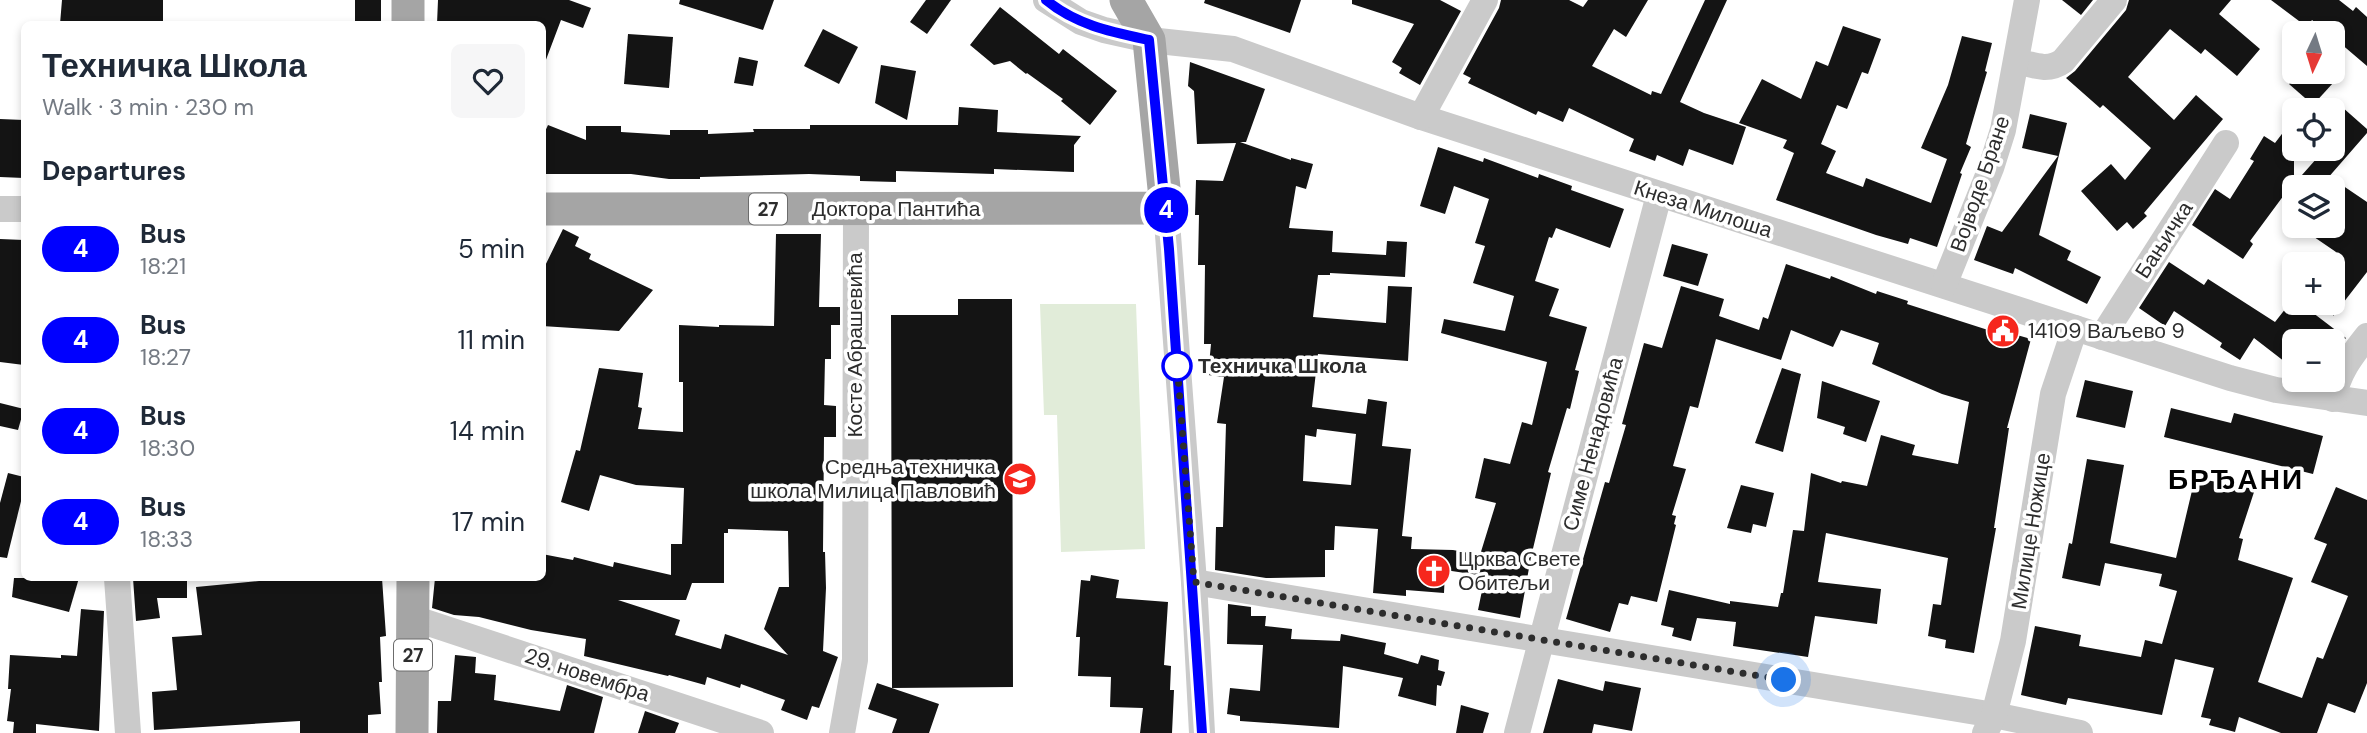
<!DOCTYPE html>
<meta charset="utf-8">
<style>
:root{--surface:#fff;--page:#f6f6f7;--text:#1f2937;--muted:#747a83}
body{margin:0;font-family:"DM Sans",sans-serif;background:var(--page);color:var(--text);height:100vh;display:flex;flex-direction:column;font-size:26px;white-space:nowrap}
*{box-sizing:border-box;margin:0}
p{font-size:23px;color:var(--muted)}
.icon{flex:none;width:38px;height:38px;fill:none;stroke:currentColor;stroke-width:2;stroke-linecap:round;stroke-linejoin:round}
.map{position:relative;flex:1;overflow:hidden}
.details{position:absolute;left:21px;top:21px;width:525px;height:560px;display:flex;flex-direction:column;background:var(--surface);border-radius:10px;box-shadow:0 4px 10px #0003}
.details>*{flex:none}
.badge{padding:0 14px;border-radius:23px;font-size:24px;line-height:46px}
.needle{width:46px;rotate:184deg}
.buttons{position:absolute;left:2282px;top:21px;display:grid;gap:14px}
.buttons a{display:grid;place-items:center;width:63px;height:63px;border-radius:10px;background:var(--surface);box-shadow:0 4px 10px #0003;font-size:35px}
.you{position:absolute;width:35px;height:35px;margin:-18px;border:5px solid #fff;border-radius:50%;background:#1a73e8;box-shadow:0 0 0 10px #1a73e833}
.map>.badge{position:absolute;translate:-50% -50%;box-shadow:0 0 0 4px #fff}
h2{padding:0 21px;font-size:26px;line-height:63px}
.round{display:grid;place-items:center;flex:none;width:74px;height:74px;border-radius:10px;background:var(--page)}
.summary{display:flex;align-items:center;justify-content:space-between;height:119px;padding:0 21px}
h1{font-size:33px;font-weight:700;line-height:52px}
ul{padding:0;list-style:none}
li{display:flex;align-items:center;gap:21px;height:91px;padding:0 21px}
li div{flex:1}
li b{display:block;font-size:26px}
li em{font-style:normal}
li .badge{min-width:77px;font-weight:700;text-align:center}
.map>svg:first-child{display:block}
.green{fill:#e1ecd9}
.building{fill:#141414;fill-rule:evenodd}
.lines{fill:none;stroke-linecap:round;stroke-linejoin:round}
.minor{stroke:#cacaca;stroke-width:26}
.major{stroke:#a5a5a5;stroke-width:33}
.line-casing{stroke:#fff;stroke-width:16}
.line{stroke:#00f;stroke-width:10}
.walk{stroke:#2d2d2d;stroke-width:7;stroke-dasharray:0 12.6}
.stop-dot{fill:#fff;stroke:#00f;stroke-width:3.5}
.labels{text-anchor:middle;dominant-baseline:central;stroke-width:7;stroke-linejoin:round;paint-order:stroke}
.shield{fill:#fff;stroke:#6c6c6c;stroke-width:2}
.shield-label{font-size:19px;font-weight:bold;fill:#2d2d2d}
.street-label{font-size:21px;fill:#2d2d2d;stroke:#fff}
.poi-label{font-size:21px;fill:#2d2d2d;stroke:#fff;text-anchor:start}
.stop-label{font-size:21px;font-weight:bold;fill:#2d2d2d;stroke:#fff;text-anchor:start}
.district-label{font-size:28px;font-weight:bold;letter-spacing:2px;fill:#000;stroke:#fff}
</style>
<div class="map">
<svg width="2367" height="733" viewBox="0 0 2367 733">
<rect width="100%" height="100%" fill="#fff"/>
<path class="green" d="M1040,304H1136L1145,549L1061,552L1057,415H1044Z"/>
<g class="building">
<path d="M62,0H163V21H113V24H60Z"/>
<rect x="355" y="0" width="26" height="24"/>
<path d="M438,0H569L591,8L583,28L561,20L544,65L542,24H437Z"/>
<path d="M680,0H774L763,30L679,4Z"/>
<path d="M926,0H951L927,34L910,22Z"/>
<path d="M1205,0H1301L1290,33L1204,3Z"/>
<path d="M1352,0H1440L1461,11L1420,85L1399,73L1402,68L1392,62L1414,24L1352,4Z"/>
<path d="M1501,0H1569L1583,7L1588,0H1648L1626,37L1614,29L1592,66L1651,95L1652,91L1661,94L1705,0H1727L1680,102L1704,113L1746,127L1733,165L1689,149L1683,166L1657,155L1655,161L1629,151L1634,139L1569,108L1563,122L1538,111L1536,115L1468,83L1471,78L1463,74L1499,8Z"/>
<path d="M2062,0H2093L2081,15Z"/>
<path d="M2129,0H2231L2219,14L2260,49L2237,76L2205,49L2201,54L2170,29L2128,77L2174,120L2196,95L2223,119L2144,213L2147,216L2133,229L2127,222L2117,231L2081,191L2111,164L2125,180L2151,148L2103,105L2100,108L2066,78L2075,71L2126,10Z"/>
<path d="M2271,0H2339L2353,11L2356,7L2367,17V66L2333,37V33H2328L2312,20L2307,27Z"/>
<path d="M1000,7L1059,54L1063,49L1117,91L1090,125L1061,101L1063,99L1027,73L1026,74L1010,61L994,65L970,45Z"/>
<path d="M1843,26L1881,39L1868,74L1862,72L1847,109L1837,105L1821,144L1836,151L1826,173L1863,187L1866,178L1931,203L1947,159L1921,148L1948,85L1962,36L1992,43L1985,71L1987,72L1966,144L1971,147L1960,173L1962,174L1937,247L1910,238L1908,244L1876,235L1776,200L1794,153L1783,148L1787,140L1739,123L1762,79L1801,99L1816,61L1828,66Z"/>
<path d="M823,29L858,47L839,84L804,66Z"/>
<path d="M628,34L673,37L669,88L624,84Z"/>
<path d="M739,57L758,61L753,86L734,83Z"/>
<path d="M1190,62L1265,89L1246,142H1240L1291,160V158L1313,164L1306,189L1296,186L1289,228L1333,231L1332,252L1386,255L1387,241L1407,242L1405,277L1330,273V275H1318L1313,317L1386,323L1388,286L1412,287L1408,361L1318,354L1312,407L1366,414L1368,399L1387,402L1382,446L1411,449L1402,536L1412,537L1411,549L1453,550L1480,555L1496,503L1475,498L1484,458L1510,464L1522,422L1532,425L1547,362L1441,333L1444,319L1505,331L1514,296L1473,283L1485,246L1475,243L1489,199L1454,186L1445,214L1420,206L1438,147L1483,162L1484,158L1538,178L1539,174L1572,186L1571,190L1624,209L1610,248L1556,228L1552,238L1549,237L1535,281L1559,289L1549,316L1587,327L1575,370L1579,371L1570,409L1567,408L1548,472L1551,473L1531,557L1520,618L1478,610L1485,576L1445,570L1444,593L1406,590V596L1373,593L1378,529L1335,526L1334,550H1325V577L1266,578L1215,570L1216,527H1223L1226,424L1217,423L1224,377L1208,375L1211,344H1204L1205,265H1198L1199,215H1195L1196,180L1223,181L1236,143L1197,144L1194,91L1188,86ZM1317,429L1356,434L1351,485L1303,481L1305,435L1316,437Z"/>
<path d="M881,65L916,71L907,120L875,103Z"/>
<path d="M2299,72H2343L2313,105L2289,84Z"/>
<path d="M2333,99L2367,129V133L2320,187H2294V202L2284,195L2250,241L2253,244L2243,259L2192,225L2215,189L2230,199L2254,161L2250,159L2264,136L2275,143L2294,118V184L2325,149H2333Z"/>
<path d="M959,107L998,110L997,132L1081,136L1074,145V172L994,169V174L896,171V182L860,181V176L809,174L700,177V179H669L631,174H542V138L548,125L586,140V126H621V132L670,135V130H708V134L754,132L753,129H810V125H958Z"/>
<path d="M2030,114L2067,123L2039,235L2071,251L2067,260L2101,277L2087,304L2015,268L2013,274L1974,260L1987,226L2002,232L2058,156L2022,148Z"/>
<path d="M0,119L24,120V178L0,177Z"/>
<path d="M2333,179L2367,202V272L2333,316V256L2336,252L2298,226H2333Z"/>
<path d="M563,229L579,237L575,246L591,254L589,259L653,290L619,331L542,326V272Z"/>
<path d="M776,234H821L819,307H840V325H831V359H825L824,405L836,406V437H824L823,552H825L826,588L823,651L838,657L819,708L812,706L807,720L781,710L785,700L741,684L740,688L707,677L705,685L669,675L668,676L584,656L586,639L531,630L479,617L454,615L432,608L435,578H542V554L573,560L574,557L613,567L614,562L671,575V544H682L684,488L636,485L600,475L589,511L561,502L576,450L580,451L599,368L643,373L638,407L642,408L638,429L683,432V382H679V325L719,327V325L774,326ZM728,529L788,531L789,587H779L764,629L788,655L725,634L721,649L675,635L680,620L618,600H686L692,583H724V533H728Z"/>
<path d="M0,239L24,240V365L0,362Z"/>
<path d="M1672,244L1708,254L1698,286L1663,276Z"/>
<path d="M2169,262L2204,285L2208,279L2275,322L2294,298V303H2300L2346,338L2343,341H2294V369L2254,338L2240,360L2220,347L2222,343L2174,311L2165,326L2139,308Z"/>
<path d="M1786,264L1830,279L1831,276L1876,294L1877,291L1908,301L1907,304L1988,330L1989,327L2031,339L2007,428H2009L1994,528H1996L1974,653L1945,648L1946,640L1928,636L1933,604L1941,605L1948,558L1826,533L1818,582L1881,589L1877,624L1815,616L1808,657L1733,646L1736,622L1697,618L1691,641L1672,636L1674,628L1661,625L1669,590L1730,604V601L1778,607L1781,593H1783L1793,530L1804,531L1811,473L1841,483L1842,481L1867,486L1881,435L1915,445L1912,455L1958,464L1969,402L1942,394L1872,364L1879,343L1841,330L1833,347L1791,330L1781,360L1716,339L1698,408L1690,406L1673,466L1686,469L1672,515L1676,516L1674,524L1676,525L1657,602L1631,596L1628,605L1619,603L1610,632L1566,619L1605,482L1609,483L1626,425L1622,424L1644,343L1662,348L1681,286L1724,299L1719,316L1759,330L1763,317L1768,319Z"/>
<path d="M958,299H1012L1013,687L892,688L891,315H958Z"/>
<path d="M1782,368L1801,374L1783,452L1755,443Z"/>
<path d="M2085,380L2133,391L2125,428L2076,417Z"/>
<path d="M1822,381L1880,401L1866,442L1843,434L1845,427L1817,418Z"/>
<path d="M0,403L24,409L18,430L0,426Z"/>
<path d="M2171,408L2231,423L2234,413L2323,436L2313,474L2164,437Z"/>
<path d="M2087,459L2124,465L2110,543L2176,558L2195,478L2255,489L2239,538L2243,539L2238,560L2293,578L2258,682L2302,698L2317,657L2323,659L2348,596L2311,582L2327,544L2314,539L2336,487L2367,500V683L2355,713L2328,703L2317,733H2281L2239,717L2235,732L2209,725L2211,719L2201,717L2214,668L2175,659L2162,715L2068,698L2066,705L2021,695L2035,626L2081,635L2079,646L2141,657L2145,640L2162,644L2177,591L2159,586L2162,574L2105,563L2100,586L2062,578L2069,543L2072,544Z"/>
<path d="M8,473L24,477V489L7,558L0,557V503Z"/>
<path d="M1741,485L1774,493L1766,527L1753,524L1751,533L1727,528Z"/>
<path d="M1091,575L1119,580L1116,598L1168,602L1164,665L1171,666L1170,690H1174L1172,733H1140L1143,708L1110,707L1111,677L1078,676L1080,637H1076L1080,590L1081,580L1090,581Z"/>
<path d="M14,578H79L69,612L12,597Z"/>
<path d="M133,578H187V598H157L160,618L136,621Z"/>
<path d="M290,578H382L386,636L380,637L382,682H379L381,714L368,715V733H300V721L154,730L152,692L177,690L172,637L202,635L196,587Z"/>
<path d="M1228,604L1251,607V616H1266L1265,626L1292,629L1291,639L1340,641L1341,634L1386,643L1384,654L1418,664L1421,655L1439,660L1438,670L1445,672L1441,686L1437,685L1436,706L1398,696L1403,678L1343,666L1339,728L1240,721V716L1227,714L1230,688L1260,691L1263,645L1227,644Z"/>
<path d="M81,609L104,611L99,731L36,724V733H13L14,722L7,721L11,689H8L10,655L61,658V655L77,656Z"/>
<path d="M455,655L476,657L475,673L496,675L494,700L560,711L567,685L603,697L594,733H437L438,701H451Z"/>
<path d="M1558,679L1603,691L1605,681L1641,688L1632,731L1594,724L1592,733H1543Z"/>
<path d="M877,683L939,704L929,733H892L897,719L868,709Z"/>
<path d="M1461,705L1489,713L1483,733H1456Z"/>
<path d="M645,711L679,723L675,733H638Z"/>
</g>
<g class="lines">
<g class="minor">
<path d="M1046,0L1081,22L1104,30L1149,40L1233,49L1421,117L2230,378L2276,390L2367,403"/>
<path d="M2017,61C2033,65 2048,72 2063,61L2114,0"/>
<path d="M1421,117L1485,0"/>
<path d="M1166,208L1194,582L1202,733"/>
<path d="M0,209H24"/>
<path d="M1944,285L1991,168L2003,130L2027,0"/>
<path d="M2102,337L2226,143"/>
<path d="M2333,399C2338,373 2351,356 2367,336"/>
<path d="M117,578L128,733"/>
<path d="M1194,582L1994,715L2080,733"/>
<path d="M413,618L761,733"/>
<path d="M842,733L855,660L856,209"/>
<path d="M1517,733L1659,195"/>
<path d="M1985,733L1994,715L2013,641L2053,394L2075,328"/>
</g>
<g class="major">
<path d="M408,24V0"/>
<path d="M542,209L1166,208L1149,40L1126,0"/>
<path d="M412,733L413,578"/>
</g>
</g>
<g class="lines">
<defs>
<path id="line" d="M1046,0C1076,25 1112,32 1149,40L1169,249L1202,733"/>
</defs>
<use href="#line" class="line-casing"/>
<use href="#line" class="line"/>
<path class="walk" d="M1177,366V362L1194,582L1784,680"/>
</g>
<defs>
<symbol id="civic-disc" viewBox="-11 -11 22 22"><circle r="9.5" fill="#f6271d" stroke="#fff"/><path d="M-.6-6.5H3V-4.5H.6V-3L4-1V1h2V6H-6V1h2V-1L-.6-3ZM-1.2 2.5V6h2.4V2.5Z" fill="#fff"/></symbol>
<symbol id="school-disc" viewBox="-11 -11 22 22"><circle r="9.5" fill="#f6271d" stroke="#fff"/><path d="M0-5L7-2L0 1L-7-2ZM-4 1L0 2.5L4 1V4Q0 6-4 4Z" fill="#fff"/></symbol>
<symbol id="church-disc" viewBox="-11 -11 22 22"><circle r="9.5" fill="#f6271d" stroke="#fff"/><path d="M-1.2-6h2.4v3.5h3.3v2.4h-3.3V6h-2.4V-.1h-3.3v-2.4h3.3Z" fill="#fff"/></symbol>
</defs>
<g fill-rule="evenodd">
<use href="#civic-disc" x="1984" y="312" width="38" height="38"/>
<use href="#school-disc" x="1001" y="460" width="38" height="38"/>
<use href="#church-disc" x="1415" y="552" width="38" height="38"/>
</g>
<circle class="stop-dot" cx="1177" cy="366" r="14"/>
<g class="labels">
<g class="shield">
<rect x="749" y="193.5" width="38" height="31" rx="5"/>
<rect x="394" y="639.5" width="38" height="31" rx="5"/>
</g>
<g class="shield-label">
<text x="768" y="209">27</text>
<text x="413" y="655">27</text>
</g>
<g class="street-label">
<text transform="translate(1980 184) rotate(-71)">Војводе Бране</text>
<text x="896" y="209">Доктора Пантића</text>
<text transform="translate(1703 209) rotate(18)">Кнеза Милоша</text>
<text transform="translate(2164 240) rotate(-57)">Бањичка</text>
<text transform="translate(855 345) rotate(-90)">Косте Абрашевића</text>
<text transform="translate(1593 444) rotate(-75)">Симе Ненадовића</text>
<text transform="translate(2031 531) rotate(-81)">Милице Ножице</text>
<text transform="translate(587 675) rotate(18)">29. новембра</text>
</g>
<g class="poi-label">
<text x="2028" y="331">14109 Ваљево 9</text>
<text x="996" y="467" text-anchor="end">Средња техничка<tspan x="996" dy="24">школа Милица Павловић</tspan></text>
<text x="1458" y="559">Црква Свете<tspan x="1458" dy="24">Обитељи</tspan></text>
</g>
<g class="stop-label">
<text x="1198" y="366">Техничка Школа</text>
</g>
<g class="district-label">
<text x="2236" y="479">БРЂАНИ</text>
</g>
</g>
</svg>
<div class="buttons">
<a><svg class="needle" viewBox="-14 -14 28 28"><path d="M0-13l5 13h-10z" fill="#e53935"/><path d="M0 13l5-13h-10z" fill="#747a83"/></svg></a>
<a><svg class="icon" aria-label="locate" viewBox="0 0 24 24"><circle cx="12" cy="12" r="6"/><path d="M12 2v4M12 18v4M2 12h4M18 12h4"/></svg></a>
<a><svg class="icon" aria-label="layers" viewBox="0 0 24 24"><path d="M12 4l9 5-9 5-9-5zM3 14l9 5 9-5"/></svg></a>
<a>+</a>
<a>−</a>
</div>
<div class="you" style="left:1784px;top:680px"></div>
<b class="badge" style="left:1166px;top:210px;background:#00f;color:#fff">4</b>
<section class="details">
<div class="summary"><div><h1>Техничка Школа</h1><p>Walk · 3 min · 230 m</p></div><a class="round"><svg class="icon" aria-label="heart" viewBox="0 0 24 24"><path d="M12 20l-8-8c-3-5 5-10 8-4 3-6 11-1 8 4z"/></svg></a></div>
<h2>Departures</h2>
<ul>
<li><span class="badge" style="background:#00f;color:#fff">4</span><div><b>Bus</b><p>18:21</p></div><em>5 min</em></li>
<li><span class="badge" style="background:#00f;color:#fff">4</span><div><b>Bus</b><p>18:27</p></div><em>11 min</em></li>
<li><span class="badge" style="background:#00f;color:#fff">4</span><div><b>Bus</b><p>18:30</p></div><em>14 min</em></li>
<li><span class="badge" style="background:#00f;color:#fff">4</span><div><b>Bus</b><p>18:33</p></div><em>17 min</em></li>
</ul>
</section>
</div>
